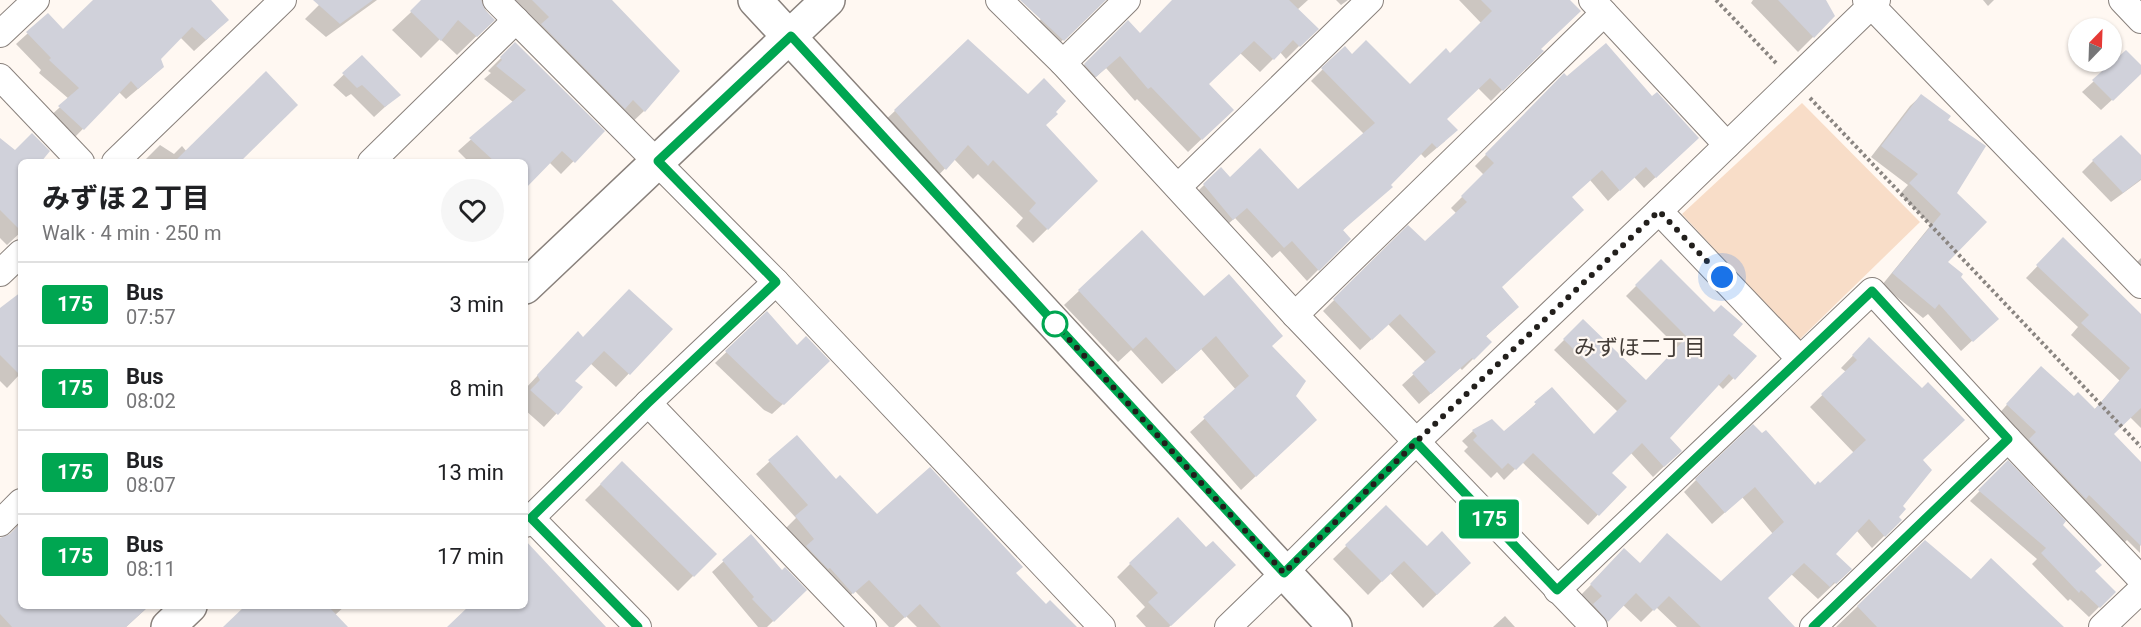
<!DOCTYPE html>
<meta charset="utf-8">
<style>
:root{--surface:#fff;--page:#f6f6f6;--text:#202124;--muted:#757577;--line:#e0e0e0}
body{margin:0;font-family:Roboto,"Noto Sans JP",sans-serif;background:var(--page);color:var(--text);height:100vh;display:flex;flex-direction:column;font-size:22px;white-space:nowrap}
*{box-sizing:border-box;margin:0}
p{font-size:20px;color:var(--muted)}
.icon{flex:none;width:33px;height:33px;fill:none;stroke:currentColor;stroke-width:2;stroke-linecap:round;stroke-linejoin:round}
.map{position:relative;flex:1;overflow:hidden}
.drawer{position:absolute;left:18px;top:159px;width:510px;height:450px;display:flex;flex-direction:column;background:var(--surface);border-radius:9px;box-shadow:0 2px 4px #0004}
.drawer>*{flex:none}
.badge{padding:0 12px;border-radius:4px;font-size:21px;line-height:39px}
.needle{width:39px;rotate:23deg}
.fabs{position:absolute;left:2068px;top:18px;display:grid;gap:12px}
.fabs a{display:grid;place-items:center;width:54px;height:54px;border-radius:50%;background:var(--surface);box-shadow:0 2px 4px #0004;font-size:30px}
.you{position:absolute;width:30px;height:30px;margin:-15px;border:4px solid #fff;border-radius:50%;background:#1a73e8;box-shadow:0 0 0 9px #1a73e833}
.map>.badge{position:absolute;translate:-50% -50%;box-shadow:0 0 0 3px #fff}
.round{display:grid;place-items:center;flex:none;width:63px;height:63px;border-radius:32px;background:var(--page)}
.headline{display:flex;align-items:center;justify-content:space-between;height:102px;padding:0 24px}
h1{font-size:28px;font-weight:700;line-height:45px}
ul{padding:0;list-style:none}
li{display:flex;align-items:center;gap:18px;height:84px;padding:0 24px;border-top:2px solid var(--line)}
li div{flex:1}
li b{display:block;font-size:22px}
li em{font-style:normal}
li .badge{min-width:66px;font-weight:700;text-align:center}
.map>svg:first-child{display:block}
.green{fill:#f8ddc8}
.shadow{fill:#0003}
.building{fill:#d0d1da}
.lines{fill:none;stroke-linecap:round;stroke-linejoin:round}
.minor-casing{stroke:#89817c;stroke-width:28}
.tertiary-casing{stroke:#89817c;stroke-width:36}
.path{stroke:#8a8581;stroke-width:4;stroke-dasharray:3 3;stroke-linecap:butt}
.minor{stroke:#fff;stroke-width:26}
.tertiary{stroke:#fff;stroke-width:33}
.line-casing{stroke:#fff;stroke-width:14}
.line{stroke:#00a651;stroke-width:9}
.walk{stroke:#221f1c;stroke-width:6;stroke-dasharray:0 10.8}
.stop-dot{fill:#fff;stroke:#00a651;stroke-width:3}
.labels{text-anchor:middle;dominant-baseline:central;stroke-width:4.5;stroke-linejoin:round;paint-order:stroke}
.neighbourhood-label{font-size:22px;fill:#443d38;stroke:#fff8f2}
</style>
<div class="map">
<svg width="2141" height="627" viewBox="0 0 2141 627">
<rect width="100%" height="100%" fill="#fff8f2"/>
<path class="green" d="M1802,103L1920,222L1799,340L1682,214Z"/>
<g class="shadow">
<path d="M128,0H211L216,31L194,51L180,37L160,58L162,67L151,78L126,99L119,92L72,140L48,118L69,99L39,73L41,70L16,44L48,15L63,31Z"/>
<path d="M324,0H377L326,37L305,19Z"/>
<path d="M424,0H610L644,111L625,129L481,4L493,20L457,55L440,39L421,58L392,30Z"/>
<path d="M1060,0H1102L1054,49L1032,28Z"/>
<path d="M1174,0H1308L1297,10L1316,29L1286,59L1280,52L1260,72L1240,53L1208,84L1232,110L1188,152L1137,99L1135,101L1106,68L1082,89L1072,77L1128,22L1139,35Z"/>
<path d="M1336,0H1348L1341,5Z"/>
<path d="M1459,0H1568L1539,49L1541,51L1491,101L1478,88L1445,120V141L1425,158L1420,153L1342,231L1349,239L1307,281L1280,251L1272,258L1235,218L1221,230L1193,196L1220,169L1229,179L1298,191L1364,134L1311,81L1344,48L1352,56L1410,86L1450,55L1482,24Z"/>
<path d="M1753,0H1826L1813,37L1798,52L1751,3Z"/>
<path d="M1983,0H1994L1988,6Z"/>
<path d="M968,42L1028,96L1054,112L1044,125L1096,181L1033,243L1016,226L1023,218L978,174L973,179L954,159L931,183L880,125Z"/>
<path d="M515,44L603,131L561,174L549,162L525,187V162H469L458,151L513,102L484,79L491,73L488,71Z"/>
<path d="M2126,52L2141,67V73L2101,110L2082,92Z"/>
<path d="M362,57L398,95L374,117L351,94L346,97L333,85Z"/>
<path d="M1564,75L1686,149L1644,188L1634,177L1608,201L1590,180L1570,198L1500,288L1506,318L1485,337L1490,342L1462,370L1460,368L1419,404L1402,385L1426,363L1388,324L1360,350L1323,311L1408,227L1425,243L1456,213L1451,208L1484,175L1475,166Z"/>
<path d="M1921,96L1946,120L1955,193L1945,262L1959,277L1988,326L1961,351L1928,314L1923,318L1882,285L1931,225L1900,194L1908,185L1871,157L1910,106Z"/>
<path d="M0,140L15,152L39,162H21V232L7,245L0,238Z"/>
<path d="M160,145L174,154L182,146L187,152L238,162H143Z"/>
<path d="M2141,157V180L2111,202L2082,172L2093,161Z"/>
<path d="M1142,232L1204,298L1271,347L1294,396L1301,434L1241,490L1190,432L1236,390L1201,349L1162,384L1131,350L1118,362L1064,305Z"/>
<path d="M2052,251L2141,318V428L2130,417L2112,434L2141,463L2140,553L2127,540L2120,547L1996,417L2030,379L2074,398L2094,410L2120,381L2071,335L2078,327L2026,278Z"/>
<path d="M2141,258V282L2129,270Z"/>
<path d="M1661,261L1731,335L1755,356L1723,389L1718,384L1668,438L1680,451L1653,477L1630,452L1609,473L1624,487L1588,525L1522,462L1504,480L1497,472L1491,478L1464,451L1468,447L1462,441L1473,431L1492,420L1504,433L1552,389L1594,436L1618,412L1554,350L1583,321L1646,382L1678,348L1626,296Z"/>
<path d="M21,293V373L7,388L0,381V310Z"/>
<path d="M767,313L818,372L772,414L764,410L715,363Z"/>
<path d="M671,329L616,387L590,363L572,381L581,387L544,427L525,410V397L528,394L525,389L565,346L583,338Z"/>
<path d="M1869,339L1921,461L1897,517L1900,520L1872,548L1857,531L1834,554L1850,569L1818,599L1791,574L1766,599L1790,627H1677L1656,607L1641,622L1623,605L1601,627L1579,597L1624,551L1639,565L1721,583L1773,534L1742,497L1712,524L1684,492L1696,480L1815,487L1820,485L1854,453L1810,407L1846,372L1841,368Z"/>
<path d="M796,437L836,481L877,516L1015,573L1046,606L1073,627H917L906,616L894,627H889L855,591L840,605L784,530L796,518L756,474Z"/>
<path d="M2008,462L2061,525L2093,571L2114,592L2089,617L2070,599L2068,601L2032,564L2037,559L1970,501Z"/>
<path d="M622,463L715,554L678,591L585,500Z"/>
<path d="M1386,507L1456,576L1423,608L1390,573L1368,595L1333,559Z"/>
<path d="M21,519V606H149L126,627H0V539H5L15,529Z"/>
<path d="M750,537L782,572L805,590L767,627H758L712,572Z"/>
<path d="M1925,542L1970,581L2045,627H1836Z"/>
<path d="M1130,564L1220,578L1169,627H1146L1136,616L1145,607L1117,577Z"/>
<path d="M247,606H345L335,615L346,627H225Z"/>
<path d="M1505,616L1515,627H1493Z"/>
</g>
<g class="building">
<path d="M93,0H211L229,20L206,40L192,27L161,59L164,67L138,89L131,81L84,130L58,106L79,88L49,60L51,58L26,32L48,13L63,29Z"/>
<path d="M313,0H373L340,24Z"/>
<path d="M421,0H481L485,10L495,20L477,37L458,20L441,41L410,11Z"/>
<path d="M532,0H612L680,71L645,112L633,100L625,109L541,24L549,17Z"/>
<path d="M1020,0H1106L1064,41Z"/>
<path d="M1172,0H1289L1319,29L1300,47L1293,40L1274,60L1254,41L1209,84L1234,110L1202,140L1151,87L1148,89L1120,56L1096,77L1084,64L1128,20L1140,33Z"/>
<path d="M1481,0H1570L1581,11L1541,49L1544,51L1503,91L1490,78L1447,119L1458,130L1437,148L1432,143L1391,185L1393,187L1343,230L1351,239L1319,271L1292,241L1284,248L1247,208L1233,220L1203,184L1221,167L1230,177L1260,148L1298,189L1375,123L1321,68L1345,46L1352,54L1366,40L1410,84L1446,48L1450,53L1492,11Z"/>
<path d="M1778,0H1826L1835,16L1814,38Z"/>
<path d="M968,39L1028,94L1044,78L1066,101L1056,112L1058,114L1046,125L1098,181L1048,230L1029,211L1036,203L993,160L988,166L968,145L946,170L894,110Z"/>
<path d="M515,42L605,131L575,163L562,151L525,189V162H495L469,138L526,90L496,66L502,60L500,57Z"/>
<path d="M1606,43L1652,96L1657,92L1699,138L1656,178L1646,167L1620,191L1602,170L1572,197L1584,210L1502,287L1519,307L1486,336L1492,342L1474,360L1472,358L1431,394L1412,373L1436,352L1400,314L1372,340L1333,299L1408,225L1425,241L1467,202L1461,196L1494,163L1485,154L1564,73L1567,76Z"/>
<path d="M2126,50L2141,65V74L2113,101L2092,80Z"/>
<path d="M362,55L401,95L385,107L362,85L357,88L342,73Z"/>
<path d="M266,71L298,105L240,162H174Z"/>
<path d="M1921,94L1951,116L1948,120L1986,146L1957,193L1987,222L1948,262L1963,274L1961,277L1999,319L1973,342L1939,304L1935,309L1892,273L1941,214L1909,183L1918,174L1881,146Z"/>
<path d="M32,133L50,151L41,162H21V231L0,210V138L15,150Z"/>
<path d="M2121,135L2141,155V179L2123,193L2092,160Z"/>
<path d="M1142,230L1204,296L1229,274L1283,336L1272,346L1306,381L1296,396L1317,420L1256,477L1203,417L1249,376L1216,336L1177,371L1146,337L1133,349L1078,290Z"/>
<path d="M2063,237L2141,314V408L2114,434L2141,462V546L2089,495L2086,499L2029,439L2036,432L2006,404L2041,366L2074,396L2078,392L2095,409L2130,368L2081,323L2089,315L2036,265Z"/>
<path d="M1661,259L1714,312L1721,305L1743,324L1733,335L1757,356L1735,380L1729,374L1670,438L1682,451L1664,467L1642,443L1612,473L1627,487L1599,516L1533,453L1516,470L1508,463L1502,469L1473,440L1477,436L1472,430L1492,419L1504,431L1536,404L1534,402L1552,387L1594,434L1627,401L1563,339L1583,319L1646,380L1687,337L1635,285Z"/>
<path d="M629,289L673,329L630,375L604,351L575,381L583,387L558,415L530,390L540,380L537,375L578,331L583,337Z"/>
<path d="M21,292V376L0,355V308Z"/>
<path d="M767,311L797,345L806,336L830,361L784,405L775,399L725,351Z"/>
<path d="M1869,337L1922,388L1928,382L1965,420L1923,460L1932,470L1903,506L1906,509L1899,517L1902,520L1885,537L1869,519L1836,554L1852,569L1836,584L1834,582L1830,587L1804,563L1768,598L1795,627H1701L1669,596L1654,611L1636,593L1608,622L1593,604L1602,596L1590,584L1624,548L1640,563L1667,533L1721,581L1784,522L1755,487L1725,513L1695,479L1753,424L1762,433L1766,430L1815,485L1818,481L1820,483L1866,440L1821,394L1857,360L1852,355Z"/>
<path d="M797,435L836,479L840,475L877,514L930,467L1023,567L1016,573L1046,604L1050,600L1077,627H941L920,604L905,618L869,580L853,594L830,568L828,569L806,546L814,539L795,516L808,505L768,460Z"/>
<path d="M2008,460L2066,521L2063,525L2102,565L2095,571L2116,592L2100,608L2081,590L2079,593L2041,553L2046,548L1978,490Z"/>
<path d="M622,461L717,554L694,577L600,484Z"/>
<path d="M1386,505L1427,546L1442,531L1471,563L1437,595L1404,561L1382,582L1345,545Z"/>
<path d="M1178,517L1206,547L1213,541L1236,565L1171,626L1148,602L1158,593L1129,563Z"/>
<path d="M21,523V606H149L126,627H12L0,614V538L10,534Z"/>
<path d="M751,534L782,570L785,567L807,590L774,622L752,599L754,597L722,560Z"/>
<path d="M525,540L606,627H447L469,606H525Z"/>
<path d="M1925,540L1971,579L1991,558L2064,627H1877L1857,606Z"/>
<path d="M245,606H328L348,627H223Z"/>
</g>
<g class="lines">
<defs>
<g id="minor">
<path d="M496,0L776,282L1102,627"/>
<path d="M999,0L1063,63L1295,315L1594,627"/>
<path d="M1592,0L1727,145"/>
<path d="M1866,0L2141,285"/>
<path d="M2122,0L2141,20"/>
<path d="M0,34L36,0"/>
<path d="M1063,63L1127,0"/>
<path d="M0,77L81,162"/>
<path d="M115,162L283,0"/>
<path d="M371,162L516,20"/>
<path d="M1178,187L1370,0"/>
<path d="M1659,211L1800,359"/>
<path d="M0,273L21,253"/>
<path d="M1295,315L1604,13"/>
<path d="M648,403L776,282"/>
<path d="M531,518L648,403L863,627"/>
<path d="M0,523L21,502"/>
<path d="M525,524L531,518L638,627"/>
<path d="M1557,590L1872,291L2008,439L2141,579"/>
<path d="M1228,627L1284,573L1416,442L1659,211L1877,0"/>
<path d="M1813,627L2008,439"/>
<path d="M2102,627L2141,590"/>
</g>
<g id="tertiary">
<path d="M755,0L1335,627"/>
<path d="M525,287L828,0"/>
<path d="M168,627L190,606"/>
</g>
</defs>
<use href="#minor" class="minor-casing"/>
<use href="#tertiary" class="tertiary-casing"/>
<g class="path">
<path d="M1716,0L1776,63"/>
<path d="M1810,98L2141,447"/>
</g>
<use href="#minor" class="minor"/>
<use href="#tertiary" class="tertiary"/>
</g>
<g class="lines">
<defs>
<path id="line" d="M638,627L531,518L648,403L776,282L658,161L791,36L1284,573L1416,442L1557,590L1872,291L2008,439L1813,627"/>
</defs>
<use href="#line" class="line-casing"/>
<use href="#line" class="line"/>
<path class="walk" d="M1055,324L1284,573L1416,442L1659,211L1722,277"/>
</g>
<circle class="stop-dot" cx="1055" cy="324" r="12"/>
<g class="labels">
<g class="neighbourhood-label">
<text x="1640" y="347">みずほ二丁目</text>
</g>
</g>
</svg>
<div class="fabs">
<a><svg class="needle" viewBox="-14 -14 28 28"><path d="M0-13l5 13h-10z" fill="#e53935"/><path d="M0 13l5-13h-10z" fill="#757577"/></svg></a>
</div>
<div class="you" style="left:1722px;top:277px"></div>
<b class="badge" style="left:1489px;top:519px;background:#00a651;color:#fff">175</b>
<section class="drawer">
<div class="headline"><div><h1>みずほ２丁目</h1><p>Walk · 4 min · 250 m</p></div><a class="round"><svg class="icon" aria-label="heart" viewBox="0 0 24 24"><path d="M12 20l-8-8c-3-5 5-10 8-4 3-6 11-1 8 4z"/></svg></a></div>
<ul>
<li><span class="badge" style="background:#00a651;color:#fff">175</span><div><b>Bus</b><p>07:57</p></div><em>3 min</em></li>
<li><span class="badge" style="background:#00a651;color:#fff">175</span><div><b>Bus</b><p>08:02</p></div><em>8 min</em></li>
<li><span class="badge" style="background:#00a651;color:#fff">175</span><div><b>Bus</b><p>08:07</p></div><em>13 min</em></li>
<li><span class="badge" style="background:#00a651;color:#fff">175</span><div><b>Bus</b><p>08:11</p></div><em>17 min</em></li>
</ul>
</section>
</div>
